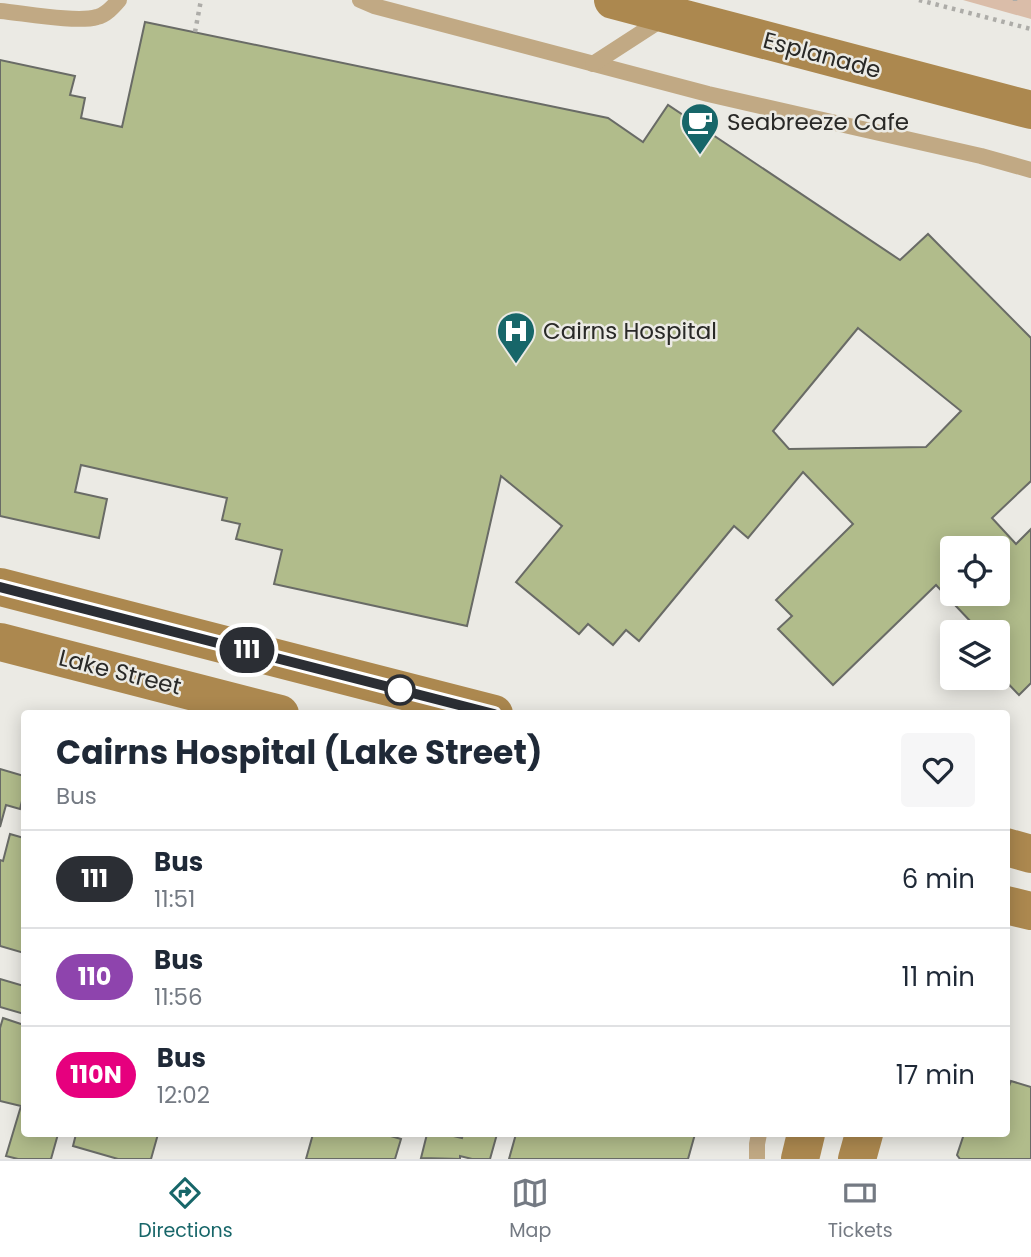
<!DOCTYPE html>
<style>
:root{--surface:#fff;--page:#f6f6f7;--text:#1f2937;--muted:#747a83;--line:#e0e1e3;--accent:#176669}
body{margin:0;font-family:Poppins,sans-serif;background:var(--page);color:var(--text);height:100vh;display:flex;flex-direction:column;font-size:26px;white-space:nowrap}
*{box-sizing:border-box;margin:0}
p{font-size:23px;color:var(--muted)}
.icon{flex:none;width:38px;height:38px;fill:none;stroke:currentColor;stroke-width:2;stroke-linecap:round;stroke-linejoin:round}
.map{position:relative;flex:1;overflow:hidden}
.drawer{position:absolute;left:21px;top:710px;width:989px;height:427px;display:flex;flex-direction:column;background:var(--surface);border-radius:7px;box-shadow:0 4px 18px #0003}
.drawer>*{flex:none}
.badge{padding:0 14px;border-radius:23px;font-size:24px;line-height:46px}
.controls{position:absolute;left:940px;top:536px;display:grid;gap:14px}
.controls a{display:grid;place-items:center;width:70px;height:70px;border-radius:7px;background:var(--surface);box-shadow:0 4px 18px #0003;font-size:35px}
.map>.badge{position:absolute;translate:-50% -50%;box-shadow:0 0 0 4px #fff}
.round{display:grid;place-items:center;flex:none;width:74px;height:74px;border-radius:7px;background:var(--page)}
.summary{display:flex;align-items:center;justify-content:space-between;height:119px;padding:0 35px}
h1{font-size:33px;font-weight:700;line-height:52px}
ul{padding:0;list-style:none}
li{display:flex;align-items:center;gap:21px;height:98px;padding:0 35px;border-top:2px solid var(--line)}
li div{flex:1}
li b{display:block;font-size:26px}
li em{font-style:normal}
li .badge{min-width:77px;font-weight:700;text-align:center}
.tab-bar{display:flex;justify-content:space-around;align-items:center;height:98px;border-top:2px solid var(--line);background:var(--surface);font-size:19px;color:var(--muted)}
.tab-bar a{display:grid;justify-items:center;gap:4px}
.tab-bar .on{color:var(--accent)}
.map>svg:first-child{display:block}
.green{fill:#dabda9}
.building{fill:#b1bc8b;stroke:#696b66;stroke-width:2;fill-rule:evenodd}
.lines{fill:none;stroke-linecap:round;stroke-linejoin:round}
.path{stroke:#adaca8;stroke-width:4.5;stroke-dasharray:3.5 5;stroke-linecap:butt}
.lane{stroke:#c1a984;stroke-width:16}
.secondary{stroke:#ac884f;stroke-width:38}
.line-casing{stroke:#fff;stroke-width:16}
.line{stroke:#2b2e34;stroke-width:10}
.stop-dot{fill:#fff;stroke:#2b2e34;stroke-width:3.5}
.labels{text-anchor:middle;dominant-baseline:central;stroke-width:5;stroke-linejoin:round;paint-order:stroke}
.street-label{font-size:23px;fill:#292927;stroke:#ebeae4}
.poi-label{font-size:23px;fill:#292927;stroke:#ebeae4;text-anchor:start}
</style>
<div class="map">
<svg width="1031" height="1159" viewBox="0 0 1031 1159">
<rect width="100%" height="100%" fill="#ebeae4"/>
<path class="green" d="M963,0H1031V19L970,2Z"/>
<g class="building">
<path d="M145,22L608,118L643,142L668,105L900,260L928,234L1031,338V481L992,518L1016,544L1031,529V683L1019,695L998,673V632H962L972,623L936,585L833,685L778,629L792,616L776,600L853,524L803,472L748,538L734,526L639,641L626,630L613,645L588,624L579,634L516,582L562,526L501,476L467,626L274,584L282,550L236,539L240,524L222,520L227,498L81,465L75,492L107,499L99,538L0,516V60L75,76L70,95L85,98L81,118L122,127ZM858,328L961,411L926,447L789,449L773,431ZM952,548H998V593H952Z"/>
<path d="M0,769L24,776V793L20,809L6,805L0,827Z"/>
<path d="M10,834L24,838V953L0,946V860L3,861Z"/>
<path d="M0,979L24,986V1014L0,1007Z"/>
<path d="M3,1018L24,1025V1134H58L51,1159H18L6,1156L21,1106L0,1101V1028Z"/>
<path d="M1011,1081L1031,1087V1159H960L957,1155L964,1134H1006V1094Z"/>
<path d="M76,1134H158L151,1159H118L73,1146Z"/>
<path d="M313,1134H384L401,1139L395,1159H306Z"/>
<path d="M427,1134H445L462,1138L463,1134H497L490,1159H472L460,1156V1159L421,1158Z"/>
<path d="M516,1134H695L688,1159H509Z"/>
</g>
<g class="lines">
<g class="path">
<path d="M919,0L1031,29"/>
<path d="M1015,1V0"/>
<path d="M195,32L201,0"/>
</g>
<g class="lane">
<path d="M360,0L374,6L708,94L981,156L1031,170"/>
<path d="M0,11C23,13 77,23 97,17C106,15 113,7 119,0"/>
<path d="M593,64L664,18"/>
<path d="M757,1159V1144L759,1134"/>
</g>
<g class="secondary">
<path d="M613,0L1031,110"/>
<path d="M0,587L494,714"/>
<path d="M0,642L280,714"/>
<path d="M1006,847L1031,854"/>
<path d="M1006,905L1031,911"/>
<path d="M800,1159L806,1134"/>
<path d="M857,1159L864,1134"/>
</g>
</g>
<g class="lines">
<defs>
<path id="line" d="M0,587L494,714"/>
</defs>
<use href="#line" class="line-casing"/>
<use href="#line" class="line"/>
</g>
<defs>
<symbol id="cafe-pin" viewBox="-11 -11 22 30"><path d="M0 17L-7.5 6A9.5 9.5 0 1 1 7.5 6Z" fill="#176669" stroke="#ebeae4"/><path d="M-5.5-4.5H6V0H3Q3 3.5 0 3.5H-2.5Q-5.5 3.5-5.5 0ZM3-3.2v2h1.7v-2ZM-6 4.5H4V6H-6Z" fill="#fff"/></symbol>
<symbol id="hospital-pin" viewBox="-11 -11 22 30"><path d="M0 17L-7.5 6A9.5 9.5 0 1 1 7.5 6Z" fill="#176669" stroke="#ebeae4"/><path d="M-5-5h3v3.5h4V-5h3V5h-3V1.5h-4V5h-3Z" fill="#fff"/></symbol>
</defs>
<g fill-rule="evenodd">
<use href="#cafe-pin" x="678" y="100" width="44" height="60"/>
<use href="#hospital-pin" x="494" y="309" width="44" height="60"/>
</g>
<circle class="stop-dot" cx="400" cy="690" r="14"/>
<g class="labels">
<g class="street-label">
<text transform="translate(822 55) rotate(15)">Esplanade</text>
<text transform="translate(120 672) rotate(14)">Lake Street</text>
</g>
<g class="poi-label">
<text x="727" y="122">Seabreeze Cafe</text>
<text x="543" y="331">Cairns Hospital</text>
</g>
</g>
</svg>
<div class="controls">
<a><svg class="icon" aria-label="locate" viewBox="0 0 24 24"><circle cx="12" cy="12" r="6"/><path d="M12 2v4M12 18v4M2 12h4M18 12h4"/></svg></a>
<a><svg class="icon" aria-label="layers" viewBox="0 0 24 24"><path d="M12 4l9 5-9 5-9-5zM3 14l9 5 9-5"/></svg></a>
</div>
<b class="badge" style="left:247px;top:650px;background:#2b2e34;color:#fff">111</b>
<section class="drawer">
<div class="summary"><div><h1>Cairns Hospital (Lake Street)</h1><p>Bus</p></div><a class="round"><svg class="icon" aria-label="heart" viewBox="0 0 24 24"><path d="M12 20l-8-8c-3-5 5-10 8-4 3-6 11-1 8 4z"/></svg></a></div>
<ul>
<li><span class="badge" style="background:#2b2e34;color:#fff">111</span><div><b>Bus</b><p>11:51</p></div><em>6 min</em></li>
<li><span class="badge" style="background:#8e44ad;color:#fff">110</span><div><b>Bus</b><p>11:56</p></div><em>11 min</em></li>
<li><span class="badge" style="background:#e6007e;color:#fff">110N</span><div><b>Bus</b><p>12:02</p></div><em>17 min</em></li>
</ul>
</section>
</div>
<nav class="tab-bar">
<a class="on"><svg class="icon" aria-label="directions" viewBox="0 0 24 24"><path d="M12 3l9 9-9 9-9-9zM9 14v-3h6M13 9l2 2-2 2"/></svg>Directions</a>
<a><svg class="icon" aria-label="map" viewBox="0 0 24 24"><path d="M3 6l6-2 6 2 6-2v14l-6 2-6-2-6 2zM9 4v14M15 6v14"/></svg>Map</a>
<a><svg class="icon" aria-label="tickets" viewBox="0 0 24 24"><path d="M3 7h18v10H3zM15 7v10"/></svg>Tickets</a>
</nav>
